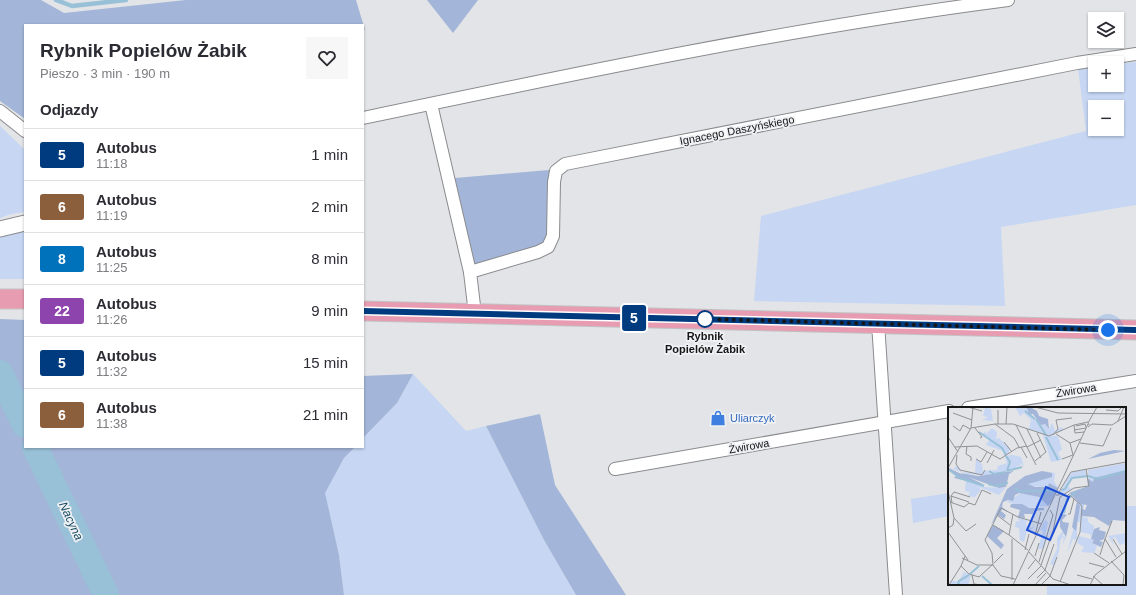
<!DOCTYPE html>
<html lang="pl">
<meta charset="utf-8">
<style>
:root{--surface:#fff;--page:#f7f7f7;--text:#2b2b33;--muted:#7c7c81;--line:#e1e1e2}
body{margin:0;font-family:Arial,sans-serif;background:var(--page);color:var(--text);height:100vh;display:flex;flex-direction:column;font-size:15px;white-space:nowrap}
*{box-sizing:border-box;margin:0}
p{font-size:13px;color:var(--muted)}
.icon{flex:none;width:22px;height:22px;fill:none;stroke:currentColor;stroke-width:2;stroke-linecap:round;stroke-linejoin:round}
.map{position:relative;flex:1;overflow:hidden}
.details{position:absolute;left:24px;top:24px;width:340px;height:424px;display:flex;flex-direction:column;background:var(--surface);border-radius:0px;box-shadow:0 1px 3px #0004}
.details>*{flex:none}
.badge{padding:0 8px;border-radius:3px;font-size:14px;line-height:26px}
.fabs{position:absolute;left:1088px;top:12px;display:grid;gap:8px}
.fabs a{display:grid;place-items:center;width:36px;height:36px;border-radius:0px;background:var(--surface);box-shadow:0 1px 3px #0004;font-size:20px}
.you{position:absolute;width:20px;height:20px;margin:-10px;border:3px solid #fff;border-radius:50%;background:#1a73e8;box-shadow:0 0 0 6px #1a73e833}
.map>.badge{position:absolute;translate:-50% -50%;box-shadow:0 0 0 2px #fff}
h2{padding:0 16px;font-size:15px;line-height:36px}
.round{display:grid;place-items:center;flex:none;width:42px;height:42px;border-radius:0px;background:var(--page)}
.head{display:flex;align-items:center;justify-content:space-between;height:68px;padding:0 16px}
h1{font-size:19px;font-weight:700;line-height:30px}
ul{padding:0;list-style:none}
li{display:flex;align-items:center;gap:12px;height:52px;padding:0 16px;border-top:1px solid var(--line)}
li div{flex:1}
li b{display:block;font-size:15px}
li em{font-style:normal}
li .badge{min-width:44px;font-weight:700;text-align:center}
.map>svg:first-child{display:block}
.green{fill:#c6d6f3;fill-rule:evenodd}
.forest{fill:#a3b5d8}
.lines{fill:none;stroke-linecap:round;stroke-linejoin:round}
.stream{stroke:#98c1d7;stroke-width:4.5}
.river{stroke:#98c1d7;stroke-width:26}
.minor-casing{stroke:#8a8b8e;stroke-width:14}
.tertiary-casing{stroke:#8a8b8e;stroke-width:17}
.primary-casing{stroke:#c2c2c3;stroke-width:21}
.minor{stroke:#fff;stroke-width:12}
.tertiary{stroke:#fff;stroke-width:15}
.primary{stroke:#e79cb2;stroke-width:19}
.line-casing{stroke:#fff;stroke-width:9}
.line{stroke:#003b80;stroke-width:6}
.walk{stroke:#161617;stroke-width:4;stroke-dasharray:0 7.2}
.stop-dot{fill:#fff;stroke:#003b80;stroke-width:2}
.labels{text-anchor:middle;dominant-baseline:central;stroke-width:3.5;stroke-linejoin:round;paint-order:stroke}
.street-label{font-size:11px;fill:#161617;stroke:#f0f1f4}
.stop-label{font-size:11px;font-weight:bold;fill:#161617;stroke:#f0f1f4}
.shop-label{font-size:11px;fill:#366cbe;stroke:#f0f1f4;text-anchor:start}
.water-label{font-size:12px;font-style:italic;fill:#194d65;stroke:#f0f1f4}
.inset-river{fill:none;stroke:#98c1d7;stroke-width:2}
.inset-road{fill:none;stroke:#909294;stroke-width:1}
.view{fill:#1d4ed8;fill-opacity:0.15;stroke:#1d4ed8;stroke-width:2}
.inset-edge{fill:none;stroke:#161617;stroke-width:2}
</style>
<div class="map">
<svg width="1136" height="595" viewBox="0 0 1136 595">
<rect width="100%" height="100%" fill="#e2e4e7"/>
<g class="green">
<path d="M1136,62V205L1001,227L1005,306L754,301L761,216L1086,131L1078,68L1095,67V85H1117V64ZM1095,107H1117V129H1095Z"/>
<path d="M0,126L25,150V212L11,214L0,218Z"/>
<path d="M22,231H25V279H0V237Z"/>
<path d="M413,374L466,431L486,426L544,540L576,595H344L339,555L324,493L344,458L355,447H363V438L397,403Z"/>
<path d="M949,493V516L913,523L911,499Z"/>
<path d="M1125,506H1136V595H1047V584H1125Z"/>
</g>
<g class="forest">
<path d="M0,0H41L64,13L186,0H356L365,30H363V25H25V119L0,101Z"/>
<path d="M427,0H478L453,33Z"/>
<path d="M549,170L548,238L542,247L475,267L455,178Z"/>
<path d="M0,319L25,320V447H355L344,458L325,493L339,555L344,595H0Z"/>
<path d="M413,374L397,403L363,438V376Z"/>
<path d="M540,414L555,485L626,595H576L544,540L486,426Z"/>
</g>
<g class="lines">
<path class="stream" d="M56,0L72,6L126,0"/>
<g class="river">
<path d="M0,373L25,425"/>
<path d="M35,447L106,595"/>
</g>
<defs>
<g id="minor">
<path d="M431,104L470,272L475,314"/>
<path d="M0,111L25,131"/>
<path d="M363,118C577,73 791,28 1008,0"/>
<path d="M470,272L538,252L548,247L553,236L554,182L556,171L565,164L1077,63L1136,54"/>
<path d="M878,323L896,595"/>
<path d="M968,408L1136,381"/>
<path d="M615,469L949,411"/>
</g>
<path id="tertiary" d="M0,229L25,223"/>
<g id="primary">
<path d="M0,299H25"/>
<path d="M363,311L1136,330"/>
</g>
</defs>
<use href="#minor" class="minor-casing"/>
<use href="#tertiary" class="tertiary-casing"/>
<use href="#primary" class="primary-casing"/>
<use href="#minor" class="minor"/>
<use href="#tertiary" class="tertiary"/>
<use href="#primary" class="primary"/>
</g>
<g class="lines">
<defs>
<path id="line" d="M363,311L1136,330"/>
</defs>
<use href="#line" class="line-casing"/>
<use href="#line" class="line"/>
<path class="walk" d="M705,319L1108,330"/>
</g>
<defs>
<symbol id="shop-bare" viewBox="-9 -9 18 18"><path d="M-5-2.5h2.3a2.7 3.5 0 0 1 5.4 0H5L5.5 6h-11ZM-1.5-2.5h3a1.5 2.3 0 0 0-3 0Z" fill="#3f7fe0" stroke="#f0f1f4" stroke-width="2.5" paint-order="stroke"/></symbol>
</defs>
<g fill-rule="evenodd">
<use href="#shop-bare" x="707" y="407" width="22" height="22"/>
</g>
<circle class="stop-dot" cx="705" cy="319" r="8"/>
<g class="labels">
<g class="street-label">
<text transform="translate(737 130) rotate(-11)">Ignacego Daszyńskiego</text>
<text transform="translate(1076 390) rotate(-9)">Żwirowa</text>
<text transform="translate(749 446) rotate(-10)">Żwirowa</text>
</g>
<g class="stop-label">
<text x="705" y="336">Rybnik<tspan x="705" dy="13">Popielów Żabik</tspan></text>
</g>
<g class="shop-label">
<text x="730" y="418">Uliarczyk</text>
</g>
<g class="water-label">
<text transform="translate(71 521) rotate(65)">Nacyna</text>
</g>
</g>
<g transform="translate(948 407)">
<rect width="178" height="178" fill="#e2e4e7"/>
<path d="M33,0L43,2L45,14L34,13L40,10L35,9L37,1ZM67,0H74L76,4L75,0H79L86,11L80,7L91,15L96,25L93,18L97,17L101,22L104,16L107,24L114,20L115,23L100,29L81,22L83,13L76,6L72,9ZM44,21L49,25L48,32L51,31L62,42L60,47L56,49L55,44L38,38L41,33L34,28L37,24L38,27ZM95,28L110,29L114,42L110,46L114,53L103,55ZM64,48L73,50L76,60L72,56V59H68L69,61L61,64L38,68L19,67L5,62L9,59L14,65L27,66L28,51L34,57L35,64L49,63L50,59L59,56L57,49ZM178,56L177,64L146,71L145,75L141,73L140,63ZM137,63L139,69L124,72L119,79L124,82L111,89L120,69L125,65ZM96,64L107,66L106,74L110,81L81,79L80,76L87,73L104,70V66ZM18,73L35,80L57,81L51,88L31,80L33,83L27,90L20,89L22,85L17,84ZM73,86L91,90L100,99L81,101L59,95ZM133,95L136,97L135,110L140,111V115L146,119L145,126L142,130V127L132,125L133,115H129V133L125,132L119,146L125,123L128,96ZM69,110L79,113L78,118L84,121L86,116L85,122L79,124L76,135L72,133L71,121L67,120L68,114L72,115ZM97,113L100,115L97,128L100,129L96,141L92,142H90L95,124L92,123ZM114,125H117L114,129L118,130L114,139L116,131L114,130L112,135L111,145L106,158L102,157L109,142V131ZM178,126L177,136L172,138L167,130L164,132L167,140L160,129ZM131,129L146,133L144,136L149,139L146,146L133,145L136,140L129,136ZM16,165L23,168L20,178H2L4,174H11Z" fill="#c6d6f3"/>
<path d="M82,0L89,4L91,9L100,12L101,22L97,17L93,18L85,7H81L79,1ZM166,43L177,44L140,52L152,46ZM1,61L15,68L12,66L30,69L66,64L61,67L58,80L51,81L20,70L37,78L6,71L9,68L0,63ZM178,63V114L165,113L161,119L146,110L134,109V102L137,103L139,98L132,97L121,86L140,79L139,71L145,75L146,71ZM94,64L104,66V70L80,77L87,80H100L101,76L110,81L103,96L100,99L91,90L71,86L67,88L65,94L60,93L55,95L54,100L60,105L54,102L53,104L58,108L56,112L50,108L43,118L59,82L77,69ZM129,95L132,99L128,124L124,120ZM63,97H74L81,101H96V103L86,104L85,107H76L77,111L70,110L72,103L62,100ZM112,106L119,108L114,113L115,115L121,116L118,130L112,120ZM45,118L56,124L49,131L56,138L53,142L39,129ZM152,120L151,123L158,125L156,132L151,134L155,135L153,140L144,136L146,133L143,132L146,122Z" fill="#a3b5d8"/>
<path class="inset-river" d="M77,4L87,12M88,12L98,28M31,25L54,41L58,48M98,30L110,53M58,49L62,55L59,64M0,62L12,71L36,79M41,64L46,67L58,65M59,64L74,60M40,77L48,79L60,76M67,81L71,84H108M113,83L117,82L124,71L140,69L150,72L178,64M116,106L119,92L128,85M22,167L31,159M34,169L44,178M10,178L11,174L21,168"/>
<path class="inset-road" d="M20,0L34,4M87,0L110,6L178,7M50,3V17M158,3L170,4L174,0M5,6L24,13M170,14L176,0M47,17L66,31L71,40M58,17L59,1M68,18L88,58M126,18L127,26L136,25M141,18L140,16L149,0M5,19L12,24L15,18L22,22M128,19L137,17L138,20M140,20L144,17L164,18L178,9M23,21L47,17H65L101,29L126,18L140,15M27,21L34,30L32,31M79,22L93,51M126,23L138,21M108,27L122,36L133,32M105,28L110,22L108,13L124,11M0,30L10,45M56,35L64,45M132,36L155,39L163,21M19,39L18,47L23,50V54M7,40L29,39L52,52L69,41L79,39M73,40L79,51M79,40L93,33M9,48L8,57L12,63L34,68L37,63M28,52L33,55L39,45M114,52L125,48L122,36M87,54L98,45L89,26M39,56L46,43M0,61L23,21L25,0M0,84L6,111L5,118L0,121M120,87L126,92L122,107H120M108,88H111L112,83L123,65L178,55M3,89L21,95M2,95L16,100L21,96L27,98L34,83L43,87M4,96L3,89L6,85L22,90M65,107L61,128L80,143M49,108L62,118M6,111L18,124L28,117M164,114L157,132L168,150M45,118L61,128M0,125L20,153M87,128L93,105M64,132V173M165,132L174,147M77,143L81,127M81,145L105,172L123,178M146,146L161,156M152,148L157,132M17,149L13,159L21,167L31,170L44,158M87,149L91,136M14,151L29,158H45L53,169L67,172M163,154L176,168L175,178M91,155L105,108L102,103M46,156L55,147M141,156L156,160M45,158L44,146L37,133L53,101L70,110L94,117M93,158L105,124L112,90L126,81L141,79L138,62M80,162L88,152M24,168L26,177L34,178M129,168L144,172M102,169L109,150M145,169L155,178M89,171L97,163L106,137M80,172L93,159M112,175L132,125L134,99L126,92M1,178L13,159M65,178L140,17M87,178L98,166M93,178L102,169M142,178L147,168L178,144"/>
<path class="view" d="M98,80L121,90L102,133L79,123Z"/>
<rect width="178" height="178" class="inset-edge"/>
</g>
</svg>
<div class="fabs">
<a><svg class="icon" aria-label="layers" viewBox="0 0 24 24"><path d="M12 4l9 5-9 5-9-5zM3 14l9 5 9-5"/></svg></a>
<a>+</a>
<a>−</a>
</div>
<div class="you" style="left:1108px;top:330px"></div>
<b class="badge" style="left:634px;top:318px;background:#003b80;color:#fff">5</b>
<section class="details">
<div class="head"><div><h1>Rybnik Popielów Żabik</h1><p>Pieszo · 3 min · 190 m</p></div><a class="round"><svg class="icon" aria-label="heart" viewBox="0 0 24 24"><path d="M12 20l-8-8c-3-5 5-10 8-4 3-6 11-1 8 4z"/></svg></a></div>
<h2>Odjazdy</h2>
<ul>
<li><span class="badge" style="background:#003b80;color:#fff">5</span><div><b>Autobus</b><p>11:18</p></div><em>1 min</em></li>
<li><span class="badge" style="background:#8b5e3c;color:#fff">6</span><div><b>Autobus</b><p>11:19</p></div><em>2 min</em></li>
<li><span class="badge" style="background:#0072bc;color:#fff">8</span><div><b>Autobus</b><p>11:25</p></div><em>8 min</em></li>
<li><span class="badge" style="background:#8e44ad;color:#fff">22</span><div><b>Autobus</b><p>11:26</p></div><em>9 min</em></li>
<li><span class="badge" style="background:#003b80;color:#fff">5</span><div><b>Autobus</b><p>11:32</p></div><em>15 min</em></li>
<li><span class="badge" style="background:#8b5e3c;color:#fff">6</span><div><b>Autobus</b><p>11:38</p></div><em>21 min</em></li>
</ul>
</section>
</div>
